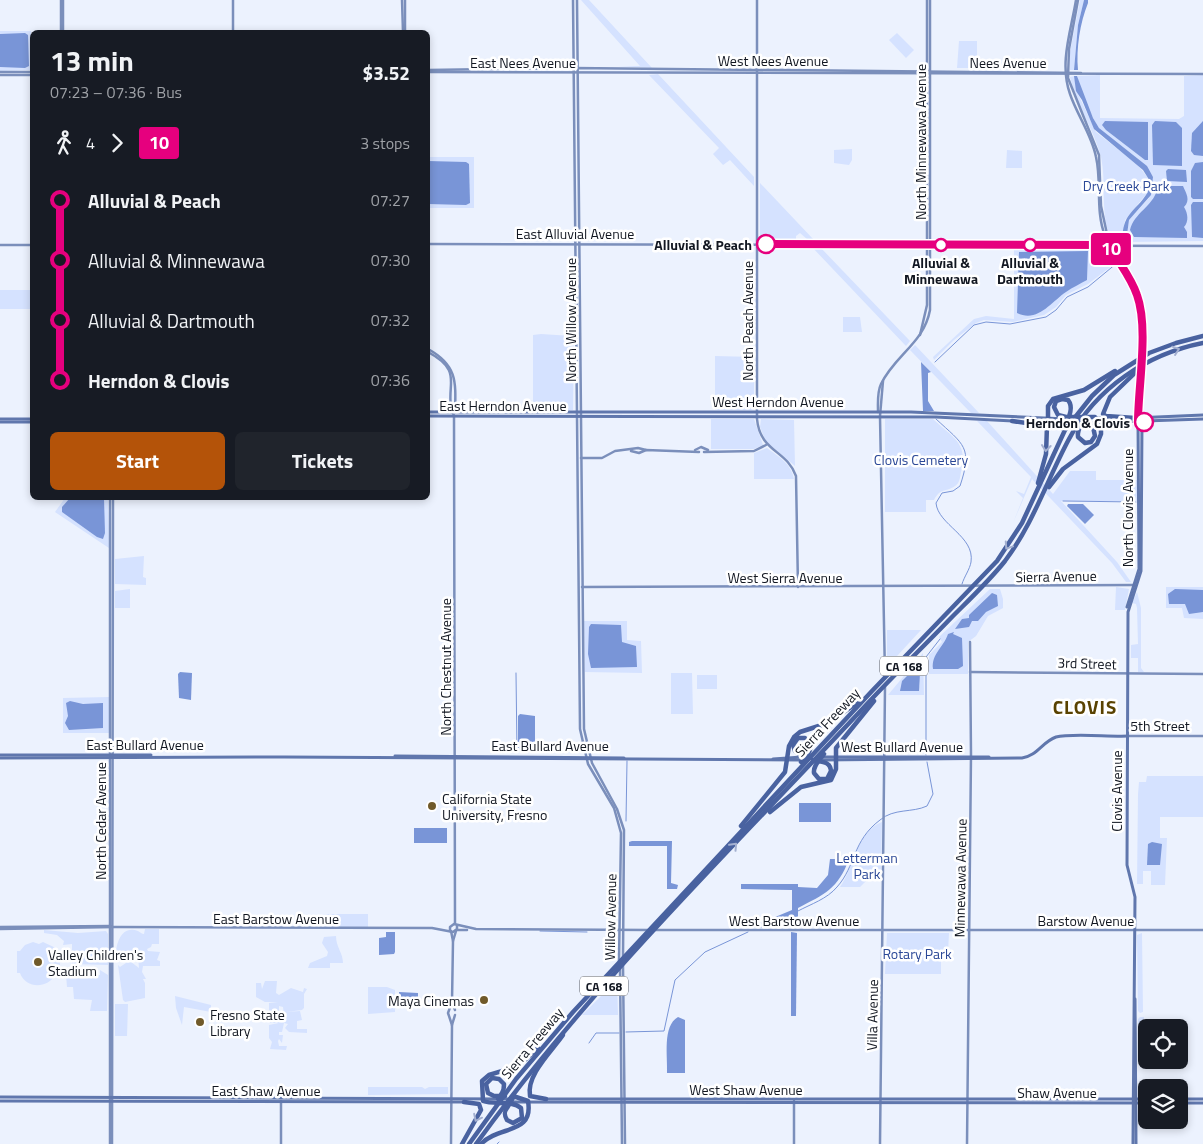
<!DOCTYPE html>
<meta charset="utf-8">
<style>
:root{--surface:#171b24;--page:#20242c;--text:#f1f3f6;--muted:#9ea1a6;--accent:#b45309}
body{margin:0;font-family:"Titillium Web",sans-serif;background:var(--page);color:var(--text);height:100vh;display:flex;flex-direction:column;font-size:19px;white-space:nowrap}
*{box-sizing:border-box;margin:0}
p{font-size:16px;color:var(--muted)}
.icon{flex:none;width:28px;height:28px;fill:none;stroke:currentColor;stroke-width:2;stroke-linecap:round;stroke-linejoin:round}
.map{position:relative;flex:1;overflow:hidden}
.details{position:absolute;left:30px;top:30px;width:400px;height:470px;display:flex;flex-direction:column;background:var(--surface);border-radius:8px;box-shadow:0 2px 8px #0003}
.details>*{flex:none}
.badge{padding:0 10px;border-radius:4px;font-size:18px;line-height:32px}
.controls{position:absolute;left:1138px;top:1019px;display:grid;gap:10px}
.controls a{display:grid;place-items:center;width:50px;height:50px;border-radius:8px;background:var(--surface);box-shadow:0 2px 8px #0003;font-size:25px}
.map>.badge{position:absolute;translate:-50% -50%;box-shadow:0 0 0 2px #fff}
.legs{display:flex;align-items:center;gap:8px;height:55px;padding:0 20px;font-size:16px}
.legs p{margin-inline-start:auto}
.head{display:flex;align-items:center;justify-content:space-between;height:85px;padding:0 20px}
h1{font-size:28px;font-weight:700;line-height:38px}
.cta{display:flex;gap:10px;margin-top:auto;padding:10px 20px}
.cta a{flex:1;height:58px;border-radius:8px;background:var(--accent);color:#fff;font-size:20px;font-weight:700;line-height:58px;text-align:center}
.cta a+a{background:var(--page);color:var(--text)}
ul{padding:0 20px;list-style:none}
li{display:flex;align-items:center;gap:18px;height:60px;font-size:19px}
li i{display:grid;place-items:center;width:8px;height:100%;margin:0 6px;background:currentColor}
li i::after{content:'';width:12px;height:12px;margin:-6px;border:4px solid;border-radius:50%;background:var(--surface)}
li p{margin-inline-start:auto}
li:first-child i{background:linear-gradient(#0000 50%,currentColor 0)}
li:last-child i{background:linear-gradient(currentColor 50%,#0000 0)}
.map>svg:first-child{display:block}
.green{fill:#d5e2ff}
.water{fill:#7995d7}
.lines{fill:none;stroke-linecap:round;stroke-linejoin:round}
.stream{stroke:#7995d7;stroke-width:1}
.secondary{stroke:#7b8fbb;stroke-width:2.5}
.primary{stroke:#6077ad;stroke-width:3}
.highway{stroke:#4962a0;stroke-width:4.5}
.oneway{stroke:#a4b0d0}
.line-1-casing{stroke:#fff;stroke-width:11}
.line-1{stroke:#e6007e;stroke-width:8}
.stop-1-dot{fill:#fff;stroke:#e6007e;stroke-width:2.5}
.poi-dot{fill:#705a2a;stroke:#fff;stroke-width:2}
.labels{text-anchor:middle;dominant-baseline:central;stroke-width:5;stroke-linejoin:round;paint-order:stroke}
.shield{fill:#fff;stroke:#595d64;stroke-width:1}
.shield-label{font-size:12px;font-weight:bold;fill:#121721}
.street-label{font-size:14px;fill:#121721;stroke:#fff}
.park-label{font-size:14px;fill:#2b4897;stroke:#fff}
.stop-label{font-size:14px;font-weight:bold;fill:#121721;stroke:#fff;text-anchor:end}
.poi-label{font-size:14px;fill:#121721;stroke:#fff;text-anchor:start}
.district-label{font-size:19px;font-weight:bold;letter-spacing:1px;fill:#594201;stroke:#fff}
</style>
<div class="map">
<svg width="1203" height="1144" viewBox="0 0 1203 1144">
<rect width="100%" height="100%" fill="#ecf2fe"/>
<g class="green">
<path d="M581,0H589L652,68L618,66H640Z"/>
<path d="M1080,0H1084L1078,25L1074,70H1070V52Z"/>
<path d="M0,31H31V70L0,71Z"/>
<path d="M897,33L914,50L906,58L889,40Z"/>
<path d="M959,41H977V68H957Z"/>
<path d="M658,74L754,177V186L730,160L723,165L713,154L719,148L649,75Z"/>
<path d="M1100,75V118L1179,119L1184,116V76L1203,75V241L1126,242L1129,220L1149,198L1153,177C1141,156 1118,146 1101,130C1092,121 1081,89 1077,76Z"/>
<path d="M1074,76L1078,94L1096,132L1137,164L1148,178V192L1125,220L1122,242L1112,241C1099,213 1107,186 1101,157C1094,129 1076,105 1070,77Z"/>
<path d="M852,149V160L849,165L834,163V150Z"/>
<path d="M1007,150L1022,151V168H1006Z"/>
<rect x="428" y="157" width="46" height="51"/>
<path d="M760,183L814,240H808L800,233L796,236V240L760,239Z"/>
<path d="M812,247H820L910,341L906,346Z"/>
<path d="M1014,248H1107L1117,262L1088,284L1066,295L1056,307L1044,315L1013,322L984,320L976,323L954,340L934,360L933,357L974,319L986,316L1014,319Z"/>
<rect x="0" y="290" width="32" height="19"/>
<path d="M843,317H860L862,332H843Z"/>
<path d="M541,334L572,336L574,339L573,410H491V408H533V335Z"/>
<path d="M915,345L979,413H971L910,350Z"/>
<path d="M715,356L754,357V410H715Z"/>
<path d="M711,419H754L763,445L754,449H711Z"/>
<path d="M761,419L794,420L795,466L766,442L760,427Z"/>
<path d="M885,419H933C952,437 969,443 961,472C960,477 960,483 955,486C945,493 941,487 934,500H926V512H885Z"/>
<path d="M977,421H987L1053,494L1070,471H1096V480H1137V501H1061L1117,562L1131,582H1126L1112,563L1032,479L1013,523L1023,498L1016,491L1024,494L1031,477Z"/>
<path d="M767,448C779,457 791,463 794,479H754V453Z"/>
<path d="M65,498H108L109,548L55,512Z"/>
<path d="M144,556L143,577L146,578V585L115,584V559Z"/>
<path d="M1116,587L1129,589L1125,610H1115Z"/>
<path d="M1166,587H1203V619L1184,618L1182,608H1166Z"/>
<path d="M130,589V608H115V591Z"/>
<path d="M990,589H1000L1003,599V608L988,616L976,636L968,642V674H929V655L942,642L939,637Z"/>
<path d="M1137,592L1141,608V668L1144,672H1138V658H1131V645L1138,644L1137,608L1136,604L1132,603Z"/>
<path d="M584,621H627V640L641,641L642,673L585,672Z"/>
<path d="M887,630H921L897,656H887Z"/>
<path d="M923,653L924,695H888Z"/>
<path d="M671,673H692L693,714H671Z"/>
<rect x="697" y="675" width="20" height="14"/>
<path d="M109,697V733H63V698Z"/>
<path d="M1147,776H1203V817H1160V838H1167L1165,885H1151V871H1143V884H1137L1138,794L1139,782H1146Z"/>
<path d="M882,822L881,880H867L860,887H840C854,868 857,831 882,822Z"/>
<path d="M325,914H368V927H323V916Z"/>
<path d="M145,929H159V944H152L151,947L147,949L148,951L160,952L157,960L160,961V966H143L142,972L146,979H143L145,983V998L125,1002L123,1000L118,965L120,967L126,963L131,962L139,968L138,957L116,955C116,944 121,925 138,931C140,932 142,934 144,934Z"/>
<path d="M44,930L78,933L106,931L108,934V965L72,964V944L63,945L64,941L57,935L44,933Z"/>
<path d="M887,933H949L948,953H941V974H885Z"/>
<path d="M1142,933L1143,1012L1140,1013L1138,1011L1137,935Z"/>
<path d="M336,936C336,947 343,953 343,963H330V968H308L310,963L327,956L328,952L322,943L324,937Z"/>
<path d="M33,942L39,944L43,942L58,949L60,965L58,975H55C47,989 26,989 20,973H17V951H20L25,945Z"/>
<path d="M75,967L87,968V974L100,975V970L108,975L107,1011H90L92,1000L74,999L73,987H67L66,975L68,969Z"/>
<path d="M617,980L618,1015H582Z"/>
<path d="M265,981H277L276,993L279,995L291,988L303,992L304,988L307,989L304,994V1008L302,1010L286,1012L300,1011L302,1020L297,1021V1029H307V1033L289,1032L285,1028L288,1024L284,1023L282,1032H279V1035H283L282,1043L279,1039L278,1041L279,1046H287L286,1050L270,1049L272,1042L269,1038V1025L279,1023H270L269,1015L281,1014L284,1023L287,1013L284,1015L283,1007L279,1006V1011H269V1003L278,1002H265L256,997V983H261L262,989Z"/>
<path d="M368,987H387L395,990V1012L368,1014Z"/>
<path d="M175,996L211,1005V1012L184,1007L182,1025L176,1008Z"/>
<path d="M115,1004H128L127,1036H115Z"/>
<path d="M1140,1017H1144L1142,1063L1138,1061V1019Z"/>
<path d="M368,1087H422L425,1089L429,1087H448V1094L368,1095Z"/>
</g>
<g class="water">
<path d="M1084,0H1088V3C1080,23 1076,48 1078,70H1074L1078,25Z"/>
<path d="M25,33L28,35L29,66L25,68L0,67V34Z"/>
<path d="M1074,76H1077L1093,118L1099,128L1147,166L1153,177L1151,195L1129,220L1126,242H1122C1123,211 1134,214 1148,192V178L1143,170L1094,129L1082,100L1076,91Z"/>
<path d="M1105,121L1148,122V160H1145L1106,130L1102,125Z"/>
<path d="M1155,121L1176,122L1182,128V166L1153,165L1152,125Z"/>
<path d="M1203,121V156L1194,155L1191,151L1192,133Z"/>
<path d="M428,161L466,162L469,164L470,203L466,205L428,204Z"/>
<path d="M1203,162V199H1193L1191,197V171L1195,163Z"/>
<path d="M1168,169L1186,170L1187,182L1167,181L1166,171Z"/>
<path d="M1166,186H1183C1186,193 1191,200 1184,207C1188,213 1189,222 1184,227L1187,232V238L1134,237L1130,230C1134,213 1153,206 1157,190Z"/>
<path d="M1193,202H1203V238L1192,237L1191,205Z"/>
<path d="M1088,251L1087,280C1080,284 1073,287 1066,292C1051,302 1038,323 1017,313L1019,252Z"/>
<path d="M921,362L931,372L928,373V401L934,411H923Z"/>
<path d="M70,498H104L105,533L103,539L97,537L62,512V507Z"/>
<path d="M1068,504H1083L1094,515L1085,524L1067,506Z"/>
<path d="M1175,589L1203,590V612L1189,614L1185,604H1169L1168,594Z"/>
<path d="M992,593L997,595L998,606L986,612L978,621H972L969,627L955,629L962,619L969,618V615Z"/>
<path d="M591,624L621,625L622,642L636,646L637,667L591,668L588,654L589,627Z"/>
<path d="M954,632L953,634L962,638L963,666L958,669H933C931,654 944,647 948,634Z"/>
<path d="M916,667L920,673L919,691H900L902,681Z"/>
<path d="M180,672L192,673L191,700L179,698L178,674Z"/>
<path d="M70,701L83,704L103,703V728L69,730L65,723L68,716L66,703Z"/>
<path d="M520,714L535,716V753L518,751V716Z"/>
<rect x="799" y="803" width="32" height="19"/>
<rect x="414" y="828" width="33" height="15"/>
<path d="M672,841L671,883L678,885L677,889H667V846H629V842L632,841Z"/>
<path d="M1152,842L1162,844L1160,865H1147L1148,844Z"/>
<path d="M830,859H849C838,889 825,894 798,908V928H792L791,917L764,928L751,927L792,910V890L741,889V884H798V887L817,888L828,875Z"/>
<path d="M386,932H395V952L394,954L379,955V938L386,937Z"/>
<path d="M791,932L797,933L796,1016H791Z"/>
<path d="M399,992L418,993V1006H399Z"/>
<path d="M678,1017L685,1020V1073H667C668,1057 662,1026 678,1017Z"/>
</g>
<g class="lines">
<g class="stream">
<path d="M1122,258L1125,248"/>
<path d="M935,362L974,325L986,322L1010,324L1046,317L1056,310L1067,297L1088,287L1117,263"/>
<path d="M936,419C964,445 973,447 960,486L953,491L942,493L936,503C938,525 975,536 971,562C970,569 964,577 962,584"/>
<path d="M1063,501L1136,502"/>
<path d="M516,673L517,751"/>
<path d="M926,755V657L940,639"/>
<path d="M626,821L627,761"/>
<path d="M798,911C811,904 827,899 837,887C856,866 852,841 880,820C894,808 912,813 927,806L933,794L927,762"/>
<path d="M540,931L587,932"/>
<path d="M626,1032L664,1031L675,980L705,952L748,932"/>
<path d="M589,1043L596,1033H619"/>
<path d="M497,1144L499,1142"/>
</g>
<g class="secondary">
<path d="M61,0V32"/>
<path d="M233,0V32"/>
<path d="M402,0L403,32"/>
<path d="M405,0V32"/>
<path d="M573,0L580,729L588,764L614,808L621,833L619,961"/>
<path d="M577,0L584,729L592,763L617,809L624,830L623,957"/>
<path d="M757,0V419C760,452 787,450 796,476L798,587"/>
<path d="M1076,0C1071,31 1059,63 1070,94C1077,115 1092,135 1096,157C1102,183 1095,210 1105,236C1113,259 1133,276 1139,300C1147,335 1139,382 1138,418"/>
<path d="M1078,0L1069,49L1068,78L1099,155L1101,206L1107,234L1141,298L1144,320L1142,418"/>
<path d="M63,32V0"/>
<path d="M428,70L573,68L1081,73"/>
<path d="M0,72H32"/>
<path d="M428,72L1203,74"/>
<path d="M0,75H32"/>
<path d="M428,244L1203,246"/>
<path d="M0,245H32"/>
<path d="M576,296L577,307"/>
<path d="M920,335L927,305V0"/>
<path d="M428,349C457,365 456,381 455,412"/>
<path d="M428,352C467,373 442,386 454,416L455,924"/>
<path d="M1140,385L1142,396"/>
<path d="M878,412C878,403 877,392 881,384C895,355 924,343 930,310V0"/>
<path d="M880,416L883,381"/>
<path d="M880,417L885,676"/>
<path d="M695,450L701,447L708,450"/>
<path d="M631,451L639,453L646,450L699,452"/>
<path d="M704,452L754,451L766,445"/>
<path d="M581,458H602L615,451L638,448L646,450"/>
<path d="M582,587L1134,585"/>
<path d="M970,672L1203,674"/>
<path d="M1128,736H1203"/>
<path d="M0,927L111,926"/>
<path d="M0,929L115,927L432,928L453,932L457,929V926"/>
<path d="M456,930H467"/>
<path d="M655,930H1203"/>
<path d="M450,931V927L454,924L476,929L650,930"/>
<path d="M451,931L453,941"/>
<path d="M623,965L625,1144"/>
<path d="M620,969L622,1144"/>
<path d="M455,1010L452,1002L453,941L456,931"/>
<path d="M452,1025L455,1015"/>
<path d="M281,1101V1144"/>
<path d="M794,1101V1144"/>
<path d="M110,1144V498"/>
<path d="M112,1144L113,498"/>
<path d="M451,1144L452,1025L448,1013L452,1002"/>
<path d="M880,1144L885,687"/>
<path d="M967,1144L971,755L970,642"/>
</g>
<g class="primary">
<path d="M428,412H911L1067,419"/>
<path d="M428,416L936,417L1013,421"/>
<path d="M1096,418H1112"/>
<path d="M1134,418L1203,415"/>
<path d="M0,419H32"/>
<path d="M0,422H32"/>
<path d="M1034,422L1055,423"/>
<path d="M1086,423L1203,419"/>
<path d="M1127,607L1139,569L1138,422"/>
<path d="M0,755H151"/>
<path d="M395,756L624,758"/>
<path d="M820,757H989"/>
<path d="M0,758L284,757L804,760"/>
<path d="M773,759L802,757"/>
<path d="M820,760L1022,758C1037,756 1042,742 1056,737C1071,733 1110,737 1128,736"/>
<path d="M1135,999L1136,1144"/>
<path d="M0,1097L511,1099"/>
<path d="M544,1099H1146"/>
<path d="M1179,1099H1203"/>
<path d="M0,1101L466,1102"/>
<path d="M512,1102L1146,1103"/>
<path d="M1179,1103H1203"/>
<path d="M1133,1144L1135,897L1127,865L1128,612L1141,571L1142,421"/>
</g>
<g class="highway">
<path d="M1135,418L1106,416L1103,414L1110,397L1137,371"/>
<path d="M1012,421L1047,426L1046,454L1038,483"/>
<path d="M1066,424L1048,419V406L1053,399L1084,390L1115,371"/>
<path d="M1076,424H1087L1093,427L1095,436L1091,442L1085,443L1078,437C1077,431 1080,426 1083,421"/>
<path d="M1049,487L1063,469L1097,444L1101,434V423L1095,417H1066L1058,415L1054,407L1056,401L1062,399L1068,400C1075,409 1067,420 1063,429"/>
<path d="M813,760C822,762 830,761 831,771L827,779H819L814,773C813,765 820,760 824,754"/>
<path d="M801,762C806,757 811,752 811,744L805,738H798L793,745L795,751L801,756L810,757"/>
<path d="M770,812L801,787L831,780L836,769V748L874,701"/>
<path d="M741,826L785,772L789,746L794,737L800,732L828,723L857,703"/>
<path d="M514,1096L507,1108C504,1112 504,1115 507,1120L513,1123L522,1118L521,1108C512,1100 494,1105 483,1101L482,1081L489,1075L518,1066L538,1048"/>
<path d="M498,1099L502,1093C504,1090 504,1087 504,1084L499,1079L492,1078L486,1084L488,1093L494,1096H505"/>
<path d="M546,1099L530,1096C526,1075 552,1051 563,1035"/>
<path d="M462,1144L481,1110L479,1104L464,1102"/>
<path d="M469,1144L516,1079L573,1012L872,691L997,561L1022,523L1065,430L1092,396L1114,375L1149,353L1176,343L1203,336"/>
<path d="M476,1144C591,985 734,847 867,704C895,674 924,646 952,617C970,599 989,581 1005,561C1033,524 1047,480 1069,439C1096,388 1147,354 1203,343"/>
<path d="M481,1144C499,1125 534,1135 528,1101L513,1096"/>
</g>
</g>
<defs><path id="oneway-chevron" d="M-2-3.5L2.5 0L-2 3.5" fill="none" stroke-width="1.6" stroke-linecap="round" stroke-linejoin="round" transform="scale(1.25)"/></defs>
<g class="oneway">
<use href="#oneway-chevron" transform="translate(1176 350) rotate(-19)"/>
<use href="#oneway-chevron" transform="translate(1046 448) rotate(97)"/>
<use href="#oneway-chevron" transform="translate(1008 546) rotate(124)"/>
<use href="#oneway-chevron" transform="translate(734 846) rotate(-47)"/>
<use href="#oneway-chevron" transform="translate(477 1118) rotate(116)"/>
</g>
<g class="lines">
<defs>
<path id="line-1" d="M766,244L1109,245C1118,262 1131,277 1137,295C1149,328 1138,387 1138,422H1144"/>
</defs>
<use href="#line-1" class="line-1-casing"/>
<use href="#line-1" class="line-1"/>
</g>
<g class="stop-1-dot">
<circle cx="766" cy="244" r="9"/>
<circle cx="941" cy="245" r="6"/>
<circle cx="1030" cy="245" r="6"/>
<circle cx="1144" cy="422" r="9"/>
</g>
<g class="poi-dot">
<circle cx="432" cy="806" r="5"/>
<circle cx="38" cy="962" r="5"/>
<circle cx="484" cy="1000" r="5"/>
<circle cx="200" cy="1022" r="5"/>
</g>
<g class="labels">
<g class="shield">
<rect x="880" y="656.5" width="48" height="19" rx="4"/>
<rect x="580" y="976.5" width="48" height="19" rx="4"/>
</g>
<g class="shield-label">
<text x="904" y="666">CA 168</text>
<text x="604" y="986">CA 168</text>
</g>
<g class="street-label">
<text x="773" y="60">West Nees Avenue</text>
<text x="523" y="62">East Nees Avenue</text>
<text x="1008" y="62">Nees Avenue</text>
<text transform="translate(920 142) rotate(-90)">North Minnewawa Avenue</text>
<text x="575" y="233">East Alluvial Avenue</text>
<text transform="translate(570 320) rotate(-90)">North Willow Avenue</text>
<text transform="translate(747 321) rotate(-90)">North Peach Avenue</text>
<text x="778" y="401">West Herndon Avenue</text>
<text x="503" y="405">East Herndon Avenue</text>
<text transform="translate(1127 508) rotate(-90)">North Clovis Avenue</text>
<text transform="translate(1056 576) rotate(-1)">Sierra Avenue</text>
<text x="785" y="577">West Sierra Avenue</text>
<text transform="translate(1087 663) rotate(2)">3rd Street</text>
<text transform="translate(445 667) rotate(-90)">North Chestnut Avenue</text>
<text transform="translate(827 722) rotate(-47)">Sierra Freeway</text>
<text x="1160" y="725">5th Street</text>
<text x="145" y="744">East Bullard Avenue</text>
<text x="550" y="745">East Bullard Avenue</text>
<text x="902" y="746">West Bullard Avenue</text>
<text transform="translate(1116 791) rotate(-90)">Clovis Avenue</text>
<text transform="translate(100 821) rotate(-90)">North Cedar Avenue</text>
<text transform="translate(960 878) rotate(-89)">Minnewawa Avenue</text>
<text transform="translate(610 917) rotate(-89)">Willow Avenue</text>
<text x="276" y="918">East Barstow Avenue</text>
<text x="794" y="920">West Barstow Avenue</text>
<text x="1086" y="920">Barstow Avenue</text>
<text transform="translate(872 1015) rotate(-89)">Villa Avenue</text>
<text transform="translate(532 1043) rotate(-50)">Sierra Freeway</text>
<text x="746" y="1089">West Shaw Avenue</text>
<text x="266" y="1090">East Shaw Avenue</text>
<text x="1057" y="1092">Shaw Avenue</text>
</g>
<g class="park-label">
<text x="1126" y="185">Dry Creek Park</text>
<text x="921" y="459">Clovis Cemetery</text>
<text x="867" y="857">Letterman<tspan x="867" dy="16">Park</tspan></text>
<text x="917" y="953">Rotary Park</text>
</g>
<g class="stop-label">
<text x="752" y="244">Alluvial &amp; Peach</text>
<text x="941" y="262" text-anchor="middle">Alluvial &amp;<tspan x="941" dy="16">Minnewawa</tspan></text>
<text x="1030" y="262" text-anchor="middle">Alluvial &amp;<tspan x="1030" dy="16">Dartmouth</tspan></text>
<text x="1130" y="422">Herndon &amp; Clovis</text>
</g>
<g class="poi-label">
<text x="442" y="798">California State<tspan x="442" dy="16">University, Fresno</tspan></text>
<text x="48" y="954">Valley Children's<tspan x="48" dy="16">Stadium</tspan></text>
<text x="474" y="1000" text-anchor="end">Maya Cinemas</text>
<text x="210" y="1014">Fresno State<tspan x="210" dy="16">Library</tspan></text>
</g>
<g class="district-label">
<text x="1085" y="706">CLOVIS</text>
</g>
</g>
</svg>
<div class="controls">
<a><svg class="icon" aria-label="locate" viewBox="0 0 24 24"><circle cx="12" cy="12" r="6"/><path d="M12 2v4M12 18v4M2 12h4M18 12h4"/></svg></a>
<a><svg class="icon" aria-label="layers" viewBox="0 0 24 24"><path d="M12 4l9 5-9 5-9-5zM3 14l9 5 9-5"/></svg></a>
</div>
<b class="badge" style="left:1111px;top:249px;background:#e6007e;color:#fff">10</b>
<section class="details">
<div class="head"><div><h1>13 min</h1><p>07:23 – 07:36 · Bus</p></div><b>$3.52</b></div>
<div class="legs"><svg class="icon" aria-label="walk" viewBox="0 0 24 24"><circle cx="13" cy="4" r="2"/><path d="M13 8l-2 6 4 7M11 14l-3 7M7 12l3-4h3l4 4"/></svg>4<svg class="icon" aria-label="forward" viewBox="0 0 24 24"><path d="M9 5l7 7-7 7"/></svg><b class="badge" style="background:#e6007e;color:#fff">10</b><p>3 stops</p></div>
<ul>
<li><i style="color:#e6007e"></i><b>Alluvial &amp; Peach</b><p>07:27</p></li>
<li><i style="color:#e6007e"></i><span>Alluvial &amp; Minnewawa</span><p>07:30</p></li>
<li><i style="color:#e6007e"></i><span>Alluvial &amp; Dartmouth</span><p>07:32</p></li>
<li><i style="color:#e6007e"></i><b>Herndon &amp; Clovis</b><p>07:36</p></li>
</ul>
<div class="cta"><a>Start</a><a>Tickets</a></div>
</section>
</div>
